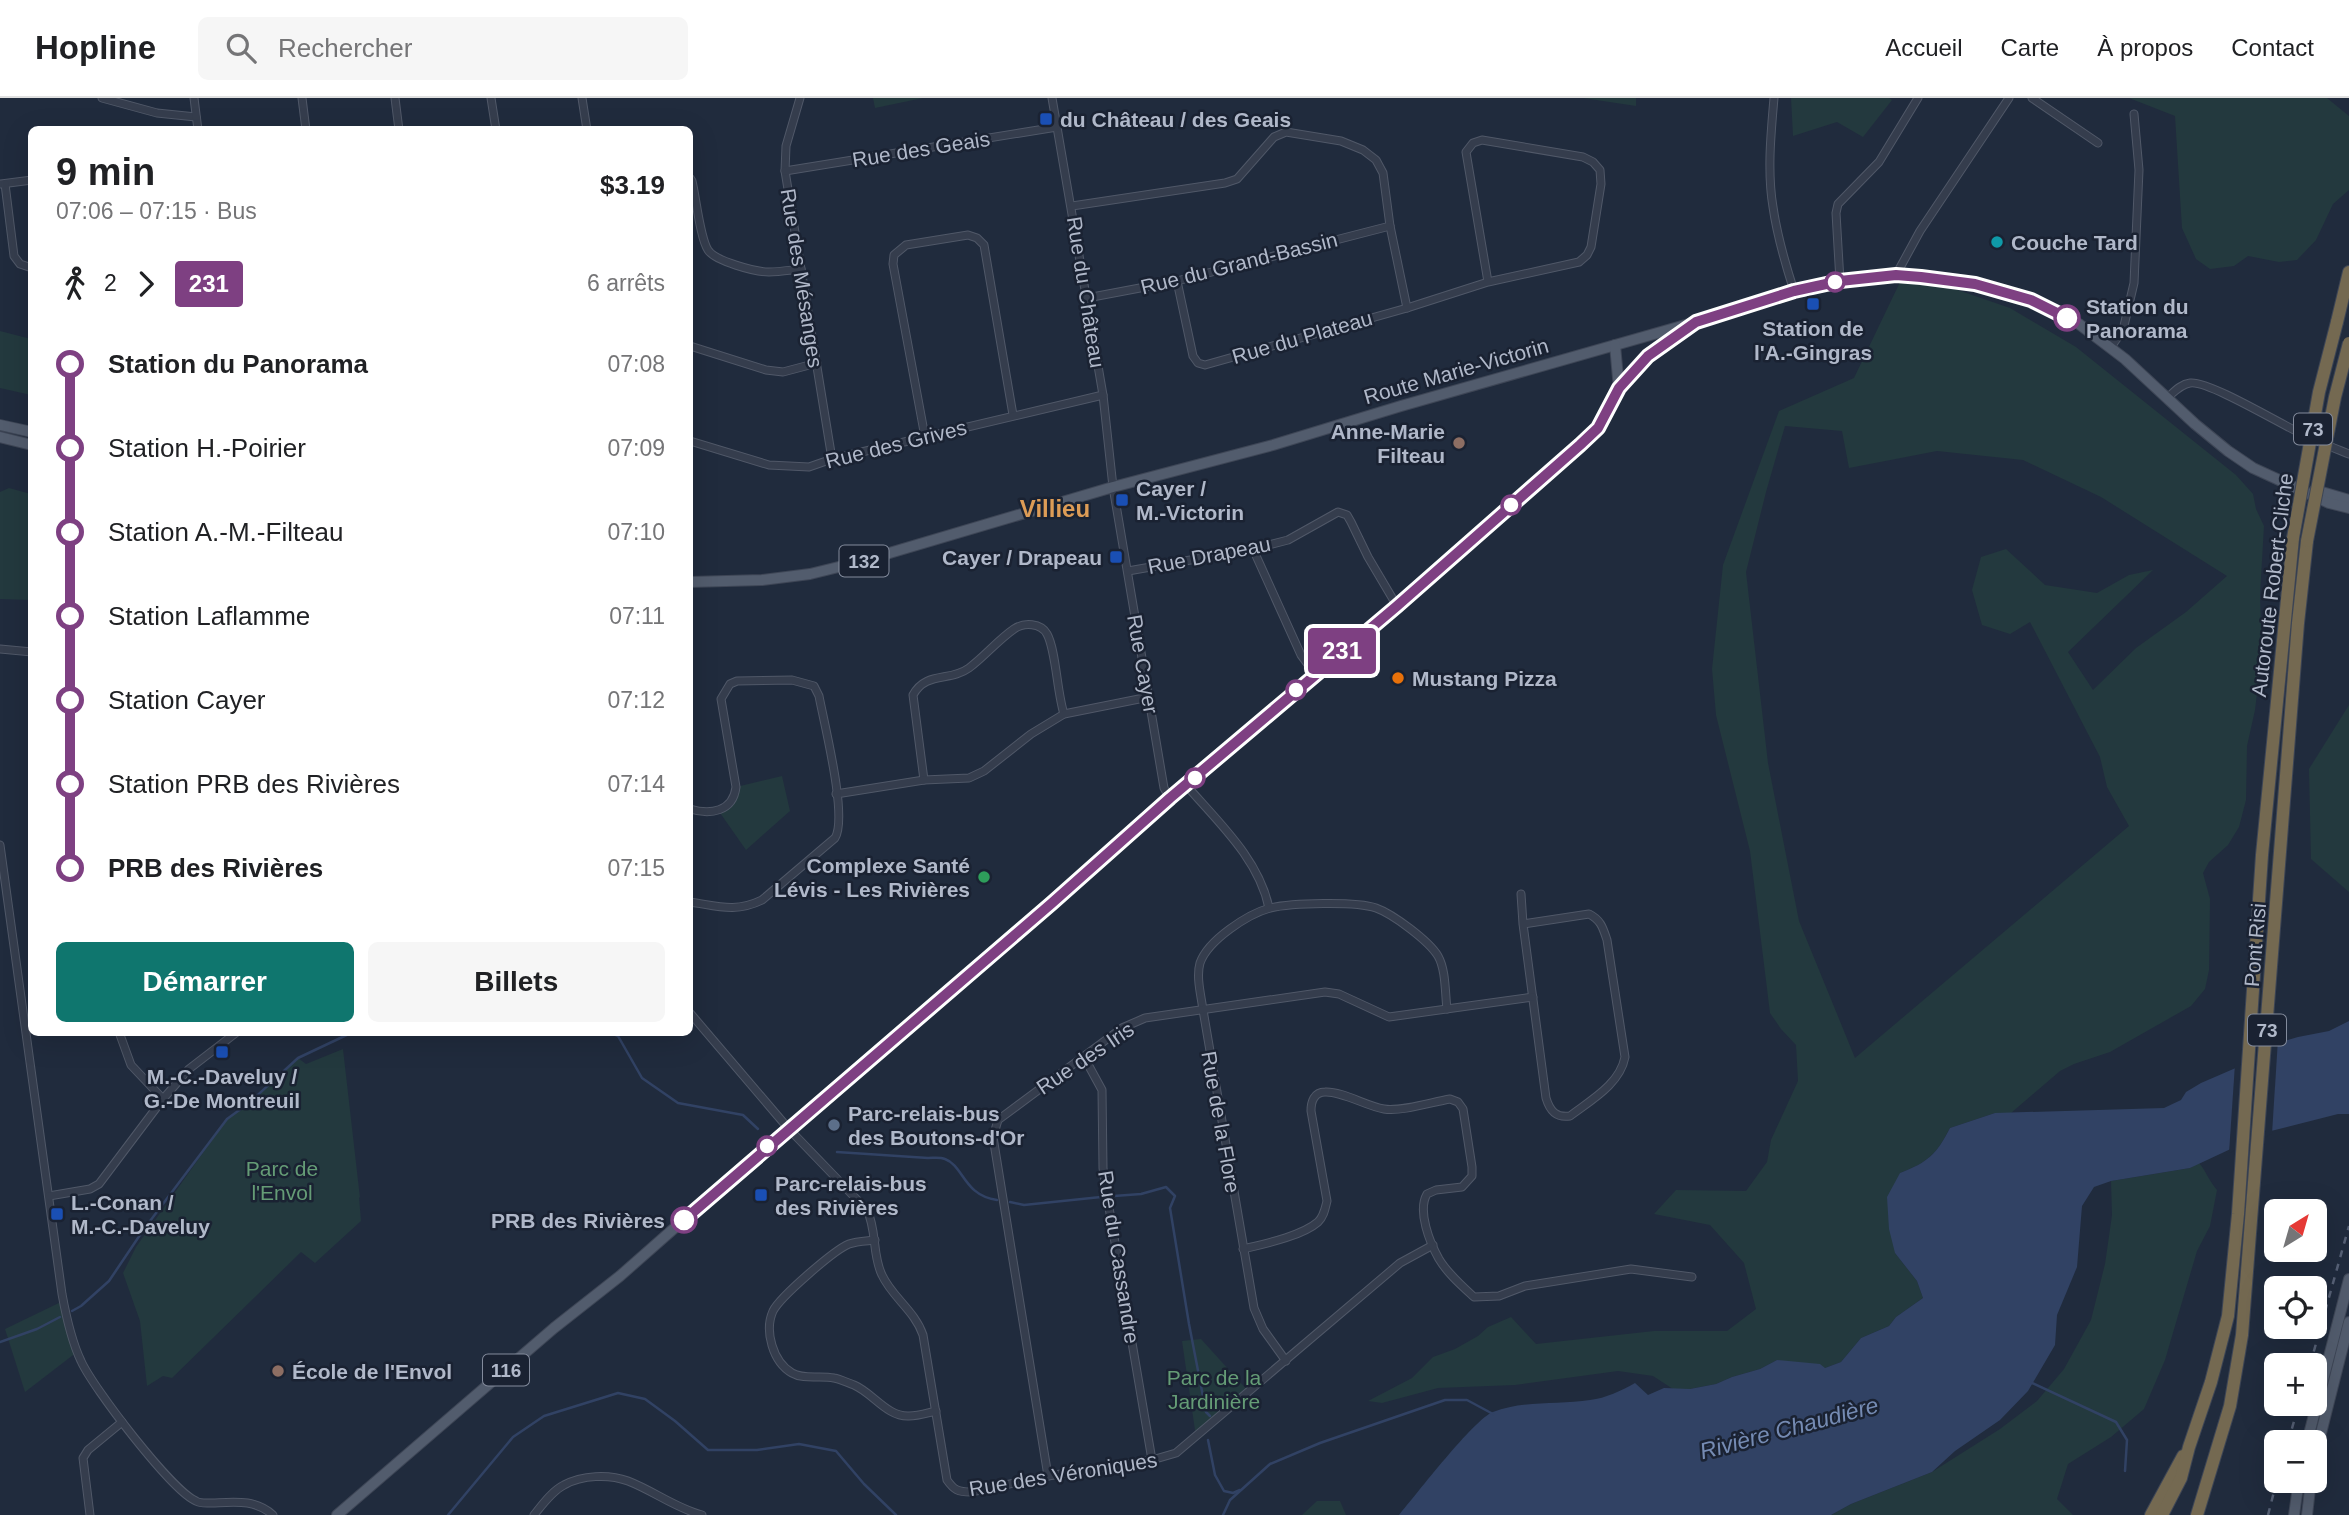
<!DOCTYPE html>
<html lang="fr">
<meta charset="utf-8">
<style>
:root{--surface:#fff;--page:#f6f6f6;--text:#202124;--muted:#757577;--line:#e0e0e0;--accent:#0f766e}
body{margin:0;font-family:Arial,sans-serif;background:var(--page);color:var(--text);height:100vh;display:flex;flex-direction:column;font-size:26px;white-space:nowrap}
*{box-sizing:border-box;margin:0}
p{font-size:23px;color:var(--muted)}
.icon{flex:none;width:38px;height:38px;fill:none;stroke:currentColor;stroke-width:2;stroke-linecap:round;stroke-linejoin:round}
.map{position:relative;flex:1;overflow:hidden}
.panel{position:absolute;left:28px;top:28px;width:665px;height:910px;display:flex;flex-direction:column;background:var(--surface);border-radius:10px;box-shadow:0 7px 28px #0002}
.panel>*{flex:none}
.badge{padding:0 14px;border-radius:5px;font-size:24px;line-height:46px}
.needle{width:46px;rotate:37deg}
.fabs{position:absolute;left:2264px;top:1101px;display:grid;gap:14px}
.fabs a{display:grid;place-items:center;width:63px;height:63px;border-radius:10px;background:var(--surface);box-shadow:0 7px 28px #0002;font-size:35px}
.map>.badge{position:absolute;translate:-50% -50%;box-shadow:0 0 0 4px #fff}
.legs{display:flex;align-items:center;gap:10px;height:77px;padding:0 28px;font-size:23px}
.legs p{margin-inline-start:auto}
.overview{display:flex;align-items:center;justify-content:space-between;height:119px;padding:0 28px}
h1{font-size:38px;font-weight:800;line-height:52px}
.button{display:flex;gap:14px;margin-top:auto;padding:14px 28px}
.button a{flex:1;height:80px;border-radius:10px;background:var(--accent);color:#fff;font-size:28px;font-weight:800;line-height:80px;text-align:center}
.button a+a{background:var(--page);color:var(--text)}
ul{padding:0 28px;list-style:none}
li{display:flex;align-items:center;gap:24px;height:84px;font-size:26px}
li i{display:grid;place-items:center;width:10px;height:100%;margin:0 9px;background:currentColor}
li i::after{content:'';width:18px;height:18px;margin:-9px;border:5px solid;border-radius:50%;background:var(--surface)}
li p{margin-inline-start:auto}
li:first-child i{background:linear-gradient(#0000 50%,currentColor 0)}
li:last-child i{background:linear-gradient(currentColor 50%,#0000 0)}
header{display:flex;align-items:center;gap:42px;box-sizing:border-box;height:98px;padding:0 35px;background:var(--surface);border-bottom:2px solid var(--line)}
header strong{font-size:33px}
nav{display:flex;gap:38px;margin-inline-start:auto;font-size:24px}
.search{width:490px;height:63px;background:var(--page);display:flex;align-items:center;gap:18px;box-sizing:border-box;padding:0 24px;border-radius:10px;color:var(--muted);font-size:26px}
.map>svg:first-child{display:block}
.green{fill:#23393e;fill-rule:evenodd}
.water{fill:#314264}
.pier{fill:#202b3d}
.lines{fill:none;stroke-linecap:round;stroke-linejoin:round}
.stream{stroke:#314264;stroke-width:2.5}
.minor-casing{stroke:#505868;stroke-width:9}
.primary-casing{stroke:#3e4656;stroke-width:12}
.motorway-casing{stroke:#3d4555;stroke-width:14}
.minor{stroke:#353d4d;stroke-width:7}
.primary{stroke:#525c6d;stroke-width:10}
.motorway{stroke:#746951;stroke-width:12}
.rail{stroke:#566075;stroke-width:2.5;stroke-dasharray:7 7;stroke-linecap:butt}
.motorway-bridge-casing{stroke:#3d4555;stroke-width:14;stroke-linecap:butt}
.motorway-bridge{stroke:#746951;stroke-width:12}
.line-1-casing{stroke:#fff;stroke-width:16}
.line-1{stroke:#7e4082;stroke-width:10}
.transit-dot{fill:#1a4fb4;stroke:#1a2232;stroke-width:2.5}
.culture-dot{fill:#0f9aa8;stroke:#1a2232;stroke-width:2.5}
.stop-1-dot{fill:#fff;stroke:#7e4082;stroke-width:3.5}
.education-dot{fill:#8d6e63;stroke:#1a2232;stroke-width:2.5}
.food-dot{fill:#e8710a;stroke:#1a2232;stroke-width:2.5}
.leisure-dot{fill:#2e9e5b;stroke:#1a2232;stroke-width:2.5}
.service-dot{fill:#5c6f8a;stroke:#1a2232;stroke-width:2.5}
.labels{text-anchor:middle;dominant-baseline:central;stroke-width:5;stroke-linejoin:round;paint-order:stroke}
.shield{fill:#1a2232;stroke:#838b9c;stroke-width:2}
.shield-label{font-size:19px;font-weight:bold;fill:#b0b8c9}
.poi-label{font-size:21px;font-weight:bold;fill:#b0b8c9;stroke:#1a2232;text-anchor:start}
.street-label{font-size:21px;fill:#b0b8c9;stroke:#1a2232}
.stop-label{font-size:21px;font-weight:bold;fill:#b0b8c9;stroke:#1a2232;text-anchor:start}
.park-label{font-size:21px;fill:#659c76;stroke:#1a2232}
.water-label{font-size:23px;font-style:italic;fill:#758bb3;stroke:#1a2232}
.quarter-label{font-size:24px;font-weight:bold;fill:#dd9c56;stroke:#1a2232}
</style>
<header>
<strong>Hopline</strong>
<div class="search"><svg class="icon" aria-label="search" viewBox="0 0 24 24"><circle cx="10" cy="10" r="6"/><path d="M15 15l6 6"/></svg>Rechercher</div>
<nav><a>Accueil</a><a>Carte</a><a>À propos</a><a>Contact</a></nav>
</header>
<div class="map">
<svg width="2349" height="1417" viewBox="0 0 2349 1417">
<rect width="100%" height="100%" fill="#202b3d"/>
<g class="green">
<path d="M873,0H923L875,10Z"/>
<path d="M1583,0H1636V8Z"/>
<path d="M1791,0H1889L1892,2L1863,39L1837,24L1793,38Z"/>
<path d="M2129,0H2327L2349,18V92L2333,106L2316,142L2297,162L2279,164L2248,158L2234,168L2210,171L2196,161L2182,130L2175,18Z"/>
<path d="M1901,182L1946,188L2010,210L2076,249L2236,377L2253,396L2256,411L2264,428L2260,497L2262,555L2255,612L2247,648L2246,702L2239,729L2228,747L2209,764L2203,775L2210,801L2209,872L2205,891L2191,908L2110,954L2074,966L2060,973L2011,1015H1995L1950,1030C1936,1057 1928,1064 1900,1075L1895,1155L1917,1183L1923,1200L1896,1219L1889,1228L1861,1240L1841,1264L1825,1270L1777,1262L1760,1271L1732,1279L1716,1286L1690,1291H1673L1653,1278L1618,1273L1515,1287L1438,1290L1382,1305L1368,1303L1412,1280L1433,1259L1455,1251L1478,1238L1488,1229L1511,1219L1536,1246L1654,1233H1727L1756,1211L1744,1165L1710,1127L1654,1116L1676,1092L1746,1093L1767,1064L1771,1042L1798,983L1796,947L1781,931L1770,915L1750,753L1716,617L1712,571L1723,467L1779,313L1854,280ZM1785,328L1842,333L1849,370L1937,353L2023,362L2101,399L2227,478L2186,514L2136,550L2093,592L2068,554L2153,472L2129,477L2097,495L2045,487L2006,451L1981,459L1972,492L1982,527L2010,536L2030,524L2100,659L2107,689L2129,728L1855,960L1799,823L1768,665L1746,474L1766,394Z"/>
<path d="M0,233L31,241V297L0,290Z"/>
<path d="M9,390L31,396V502L0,501V394Z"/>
<path d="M2349,607V794L2311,761L2309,671Z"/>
<path d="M782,678L790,713L746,752L718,712L726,709L736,689Z"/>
<path d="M343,951L360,1100L359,1099L361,1123L315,1165L301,1154L172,1280L163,1278L147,1288L140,1223L123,1175L136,1149L227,1021L257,998L298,960L306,966Z"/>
<path d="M2199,1065C2206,1073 2209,1083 2217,1092L2210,1128L2197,1153L2165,1262L2144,1311L2111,1339L2068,1366L2057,1401L2073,1417H1831L1851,1406L1932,1374L2000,1331L2037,1303L2064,1271L2091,1222L2105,1166L2112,1117L2111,1083L2190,1070Z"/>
<path d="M63,1203L77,1254L25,1294L5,1231Z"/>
<path d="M1201,1241L1249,1294L1196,1339L1182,1243Z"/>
<path d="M1317,1403H1340L1346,1417H1302Z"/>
</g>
<path class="water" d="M2349,923V1016H2338L2267,1034L2190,1070L2111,1083L2094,1089L2082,1108L2077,1169L2057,1217L2055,1247L2028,1293L2000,1322L1955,1353L1932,1374L1851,1406L1831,1417H1399C1416,1397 1474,1321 1493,1314C1523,1302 1559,1307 1590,1302C1606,1300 1621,1293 1635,1285L1648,1297L1664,1290L1690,1291L1716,1286L1732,1279L1760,1271L1777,1262L1820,1266L1825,1270L1841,1264L1861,1240L1889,1228L1896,1219L1923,1200L1917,1183L1895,1155L1889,1131L1887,1099L1900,1075C1928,1064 1936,1057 1950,1030L1995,1015L2164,1010L2181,1002L2186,994L2201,985L2238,969L2271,947L2298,939L2329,933Z"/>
<path class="pier" d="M2278,941L2272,1036L2229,1055L2235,966L2251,954Z"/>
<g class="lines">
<g class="stream">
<path d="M609,934L618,938L642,980L678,1005L743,1017L758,1031"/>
<path d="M837,1054L928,1060C934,1060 940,1059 945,1061C964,1068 963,1097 997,1102"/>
<path d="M1114,1098L1141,1096L1166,1089L1175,1098L1170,1110L1189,1226L1206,1314L1210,1318"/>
<path d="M1010,1104L1024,1107L1101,1099"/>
<path d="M72,1213L81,1208L109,1183L144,1131L227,1021L249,1005L298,960L353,934"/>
<path d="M0,1244L37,1231L60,1219"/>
<path d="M2030,1284L2116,1324L2127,1342L2125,1373"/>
<path d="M1208,1342L1215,1377L1224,1393L1233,1395L1240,1392"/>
<path d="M448,1417L513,1339L544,1318L618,1295L645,1301L675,1323L708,1352H757L799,1346L836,1353L864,1386L896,1417"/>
<path d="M1223,1417L1230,1402L1270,1366L1320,1345L1445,1302H1467L1493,1316"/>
</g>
<defs>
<g id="minor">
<path d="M102,0L157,15L196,19"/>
<path d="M194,0L198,32"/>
<path d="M302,0L306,32"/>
<path d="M395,0L399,32"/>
<path d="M491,0L496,32"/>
<path d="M582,0L587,32"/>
<path d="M800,0L786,48L785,73L832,361"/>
<path d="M1052,0L1103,297L1113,389L1164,690L1170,700"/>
<path d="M1774,0C1771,35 1767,73 1773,109C1777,137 1785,165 1794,193"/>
<path d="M2032,0L2098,45"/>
<path d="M785,73L1057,29"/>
<path d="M690,80L692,83C696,99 700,140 708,152C715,163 755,174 769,174C779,174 791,172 801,171"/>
<path d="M1,86L32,82"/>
<path d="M5,86L14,158L20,166L32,170"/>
<path d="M1072,108L1225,85L1237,81L1274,39L1286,34L1341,43L1363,52L1376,62L1383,75L1390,128L1407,210"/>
<path d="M1896,177L1920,133L2009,0"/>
<path d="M1177,183L1193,258L1198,265L1205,267L1407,210L1488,184L1466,54L1473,45L1482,42L1583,59L1593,64L1600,72L1601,86L1591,149L1587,157L1579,164L1488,184"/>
<path d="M1840,183L1836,115L1838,106L1879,64L1918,0"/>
<path d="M1087,200L1177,183L1390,128"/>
<path d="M690,248L766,272L783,274L817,265"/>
<path d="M2111,249L2123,232L2134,185L2139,72L2134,16"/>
<path d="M2167,300C2174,294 2181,286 2190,285C2208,282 2282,327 2304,337C2318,344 2334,350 2349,356"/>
<path d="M925,339L893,166L894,157L906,147L968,137L977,140L984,147L1013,317"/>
<path d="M690,343L769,367L809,369L832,361L1103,297"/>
<path d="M1253,451L1301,557L1315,576"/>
<path d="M1128,473L1253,451L1288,442L1338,414L1347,417L1351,424L1368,459L1397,508"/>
<path d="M0,551L32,554"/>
<path d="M924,682L913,597C926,573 950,584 969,570C985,558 998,542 1014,531C1024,524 1041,525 1047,536C1056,552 1057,595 1064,616"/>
<path d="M1186,687C1218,724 1259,761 1269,810"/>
<path d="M836,696L924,682L969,680L984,673L1031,636L1064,616L1149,599"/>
<path d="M690,711C710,717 733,714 736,689L721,601L730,586L737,583L792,582L814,588L819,598C824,625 848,719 835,740L762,802C735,815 718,808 690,804"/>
<path d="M0,747L62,1196C66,1218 71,1242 81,1263C93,1290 172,1393 196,1403C201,1406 207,1405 212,1405C235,1404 255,1401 273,1417"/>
<path d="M1521,796L1523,826L1546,1000C1550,1013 1556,1020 1570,1018C1591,1002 1620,986 1625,959L1607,842C1603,830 1601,822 1589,816L1523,826"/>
<path d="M690,915L788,1030L867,1112C877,1132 872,1157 882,1177C892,1199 915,1213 923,1237L947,1382C954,1392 958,1394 971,1394L1048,1378L1152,1362L1176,1355L1400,1165L1433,1147"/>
<path d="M119,934L131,967L163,1001"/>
<path d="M1084,959L1102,992L1103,1070L1106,1092L1152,1362"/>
<path d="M49,1098L90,1091L99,1086L163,1001L189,971L237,934"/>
<path d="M875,1142C867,1143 857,1143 849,1146C834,1152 780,1199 773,1213C764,1233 773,1264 792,1275C804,1282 820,1277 834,1280C840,1281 848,1285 854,1287C873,1295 887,1319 909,1318C918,1318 927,1315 936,1313"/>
<path d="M1243,1151C1264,1146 1302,1138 1318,1124C1324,1118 1325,1111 1327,1103L1311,1013C1311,1004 1314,994 1325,994C1342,993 1366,1008 1384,1011C1401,1014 1432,1004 1450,1001L1458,1004L1463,1011L1472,1069V1078L1462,1089L1436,1092L1427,1096C1417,1113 1430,1145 1439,1161C1448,1176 1462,1188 1474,1199L1499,1198L1525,1188L1631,1171L1692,1179"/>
<path d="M1286,1263L1263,1231L1254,1210L1203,912C1201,897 1196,879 1200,865C1208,842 1248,816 1270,810C1291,805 1356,803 1376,810C1393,816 1429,843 1438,858C1446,872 1445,895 1447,911"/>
<path d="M1048,1378L993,1039L998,1022L1122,930L1145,920L1325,894L1339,896L1389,919L1533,899"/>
<path d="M90,1417L83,1360L88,1352L122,1324"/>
<path d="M534,1417C542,1407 552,1393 564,1387C582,1377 609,1376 628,1383C654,1393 675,1410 702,1417"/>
</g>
<g id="primary">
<path d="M1619,291L1648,258L1690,228"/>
<path d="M0,327L32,334"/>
<path d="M0,339L32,347"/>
<path d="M2315,392L2349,402"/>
<path d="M690,484L762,482L810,476L859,464L1113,389L1273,347L1401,308L1696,224L1794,193L1840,183L1896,177L1975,186L2031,202L2079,226L2125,261L2195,326L2228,353L2253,370L2329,405L2349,410"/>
<path d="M2307,1344L2349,1181"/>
<path d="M2315,1359L2349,1224"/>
<path d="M337,1417L554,1230L620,1178L788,1030L1052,805L1170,700L1397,508L1598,330L1619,291L1615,247"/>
<path d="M2294,1417L2299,1382"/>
<path d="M2307,1417L2311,1382"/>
</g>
<g id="motorway">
<path d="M2337,224L2349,174"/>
<path d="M2151,1417L2183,1358"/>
<path d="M2162,1417L2181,1380L2189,1349L2211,1284L2228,1218L2238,1116L2262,757L2293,440"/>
<path d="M2197,1417L2230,1308L2242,1237L2298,525L2307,443"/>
</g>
</defs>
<use href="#minor" class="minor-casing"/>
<use href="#primary" class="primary-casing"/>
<use href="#motorway" class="motorway-casing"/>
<use href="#minor" class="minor"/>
<use href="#primary" class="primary"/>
<use href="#motorway" class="motorway"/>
<g class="rail">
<path d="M2310,1267L2349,1128"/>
<path d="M2288,1344L2299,1306"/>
<path d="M2268,1417L2277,1382"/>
</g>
<defs>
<g id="motorway-bridge">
<path d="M2293,440L2319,294L2337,224"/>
<path d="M2307,443L2335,299L2349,245"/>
</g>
</defs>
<use href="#motorway-bridge" class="motorway-bridge-casing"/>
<use href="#motorway-bridge" class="motorway-bridge"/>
</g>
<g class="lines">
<defs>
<path id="line-1" d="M684,1122L1052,805L1170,700L1397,508L1580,347L1598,330L1619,290L1648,258L1696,224L1794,193L1840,183L1896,177L1921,179L1975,186L2031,202L2067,220"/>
</defs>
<use href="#line-1" class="line-1-casing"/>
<use href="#line-1" class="line-1"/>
</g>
<g class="transit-dot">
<rect x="1039" y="14" width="14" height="14" rx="3.5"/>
<rect x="1806" y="199" width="14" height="14" rx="3.5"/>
<rect x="1115" y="395" width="14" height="14" rx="3.5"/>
<rect x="1109" y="452" width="14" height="14" rx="3.5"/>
<rect x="215" y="947" width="14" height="14" rx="3.5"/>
<rect x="754" y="1090" width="14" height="14" rx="3.5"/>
<rect x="50" y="1109" width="14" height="14" rx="3.5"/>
</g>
<circle class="culture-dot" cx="1997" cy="144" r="7"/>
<g class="stop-1-dot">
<circle cx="1835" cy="184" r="9"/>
<circle cx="2067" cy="220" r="12"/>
<circle cx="1511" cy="407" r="9"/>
<circle cx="1296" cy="592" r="9"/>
<circle cx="1195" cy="680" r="9"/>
<circle cx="767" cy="1048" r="9"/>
<circle cx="684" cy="1122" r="12"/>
</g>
<g class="education-dot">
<circle cx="1459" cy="345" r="7"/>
<circle cx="278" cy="1273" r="7"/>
</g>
<circle class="food-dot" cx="1398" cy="580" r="7"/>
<circle class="leisure-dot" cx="984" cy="779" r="7"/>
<circle class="service-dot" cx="834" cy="1027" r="7"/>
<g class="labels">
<g class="shield">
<rect x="2294" y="315.5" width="38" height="31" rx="5"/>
<rect x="839.5" y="447.5" width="49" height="31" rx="5"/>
<rect x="2248" y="916.5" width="38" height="31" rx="5"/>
<rect x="483" y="1256.5" width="46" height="31" rx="5"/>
</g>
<g class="shield-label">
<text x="2313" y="331">73</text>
<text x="864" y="463">132</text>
<text x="2267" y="932">73</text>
<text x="506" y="1272">116</text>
</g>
<g class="poi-label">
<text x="1060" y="21">du Château / des Geais</text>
<text x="2011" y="144">Couche Tard</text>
<text x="1813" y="230" text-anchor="middle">Station de<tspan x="1813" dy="24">l'A.-Gingras</tspan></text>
<text x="1445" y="333" text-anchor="end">Anne-Marie<tspan x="1445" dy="24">Filteau</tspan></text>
<text x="1136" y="390">Cayer /<tspan x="1136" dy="24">M.-Victorin</tspan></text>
<text x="1102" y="459" text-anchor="end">Cayer / Drapeau</text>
<text x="1412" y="580">Mustang Pizza</text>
<text x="970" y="767" text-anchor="end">Complexe Santé<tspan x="970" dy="24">Lévis - Les Rivières</tspan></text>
<text x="222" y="978" text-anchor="middle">M.-C.-Daveluy /<tspan x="222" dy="24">G.-De Montreuil</tspan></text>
<text x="848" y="1015">Parc-relais-bus<tspan x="848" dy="24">des Boutons-d'Or</tspan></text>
<text x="775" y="1085">Parc-relais-bus<tspan x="775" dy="24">des Rivières</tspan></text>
<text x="71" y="1104">L.-Conan /<tspan x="71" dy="24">M.-C.-Daveluy</tspan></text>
<text x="292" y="1273">École de l'Envol</text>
</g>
<g class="street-label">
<text transform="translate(921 51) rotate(-9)">Rue des Geais</text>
<text transform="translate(1239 165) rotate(-14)">Rue du Grand-Bassin</text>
<text transform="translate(802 180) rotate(81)">Rue des Mésanges</text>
<text transform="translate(1086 194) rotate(81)">Rue du Château</text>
<text transform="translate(1302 239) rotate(-16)">Rue du Plateau</text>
<text transform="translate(1456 273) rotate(-16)">Route Marie-Victorin</text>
<text transform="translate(896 346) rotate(-14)">Rue des Grives</text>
<text transform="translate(1209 457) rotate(-11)">Rue Drapeau</text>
<text transform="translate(2272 487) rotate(-83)">Autoroute Robert-Cliche</text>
<text transform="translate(1143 566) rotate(80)">Rue Cayer</text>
<text transform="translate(2255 847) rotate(-85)">Pont Risi</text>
<text transform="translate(1085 960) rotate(-34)">Rue des Iris</text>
<text transform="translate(1221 1024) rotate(80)">Rue de la Flore</text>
<text transform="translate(1119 1159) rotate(81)">Rue du Cassandre</text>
<text transform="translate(1063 1376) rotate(-9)">Rue des Véroniques</text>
</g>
<g class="stop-label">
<text x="2086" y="208">Station du<tspan x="2086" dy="24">Panorama</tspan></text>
<text x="665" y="1122" text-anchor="end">PRB des Rivières</text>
</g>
<g class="park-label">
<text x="282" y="1070">Parc de<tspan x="282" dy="24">l'Envol</tspan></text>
<text x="1214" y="1279">Parc de la<tspan x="1214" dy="24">Jardinière</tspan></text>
</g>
<g class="water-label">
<text transform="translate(1789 1330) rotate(-15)">Rivière Chaudière</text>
</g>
<g class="quarter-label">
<text x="1055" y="410">Villieu</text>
</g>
</g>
</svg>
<div class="fabs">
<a><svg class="needle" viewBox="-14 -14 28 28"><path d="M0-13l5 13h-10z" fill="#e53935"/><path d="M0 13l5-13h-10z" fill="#757577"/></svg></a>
<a><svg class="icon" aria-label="locate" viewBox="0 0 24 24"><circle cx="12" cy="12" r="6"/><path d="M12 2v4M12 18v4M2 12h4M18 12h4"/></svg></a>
<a>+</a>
<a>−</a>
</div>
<b class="badge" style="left:1342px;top:553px;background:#7e4082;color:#fff">231</b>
<section class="panel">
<div class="overview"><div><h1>9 min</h1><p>07:06 – 07:15 · Bus</p></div><b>$3.19</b></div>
<div class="legs"><svg class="icon" aria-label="walk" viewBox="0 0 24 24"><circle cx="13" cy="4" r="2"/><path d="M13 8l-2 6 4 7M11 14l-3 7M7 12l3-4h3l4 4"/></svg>2<svg class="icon" aria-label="forward" viewBox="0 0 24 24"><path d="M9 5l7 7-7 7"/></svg><b class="badge" style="background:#7e4082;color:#fff">231</b><p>6 arrêts</p></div>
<ul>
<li><i style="color:#7e4082"></i><b>Station du Panorama</b><p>07:08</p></li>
<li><i style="color:#7e4082"></i><span>Station H.-Poirier</span><p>07:09</p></li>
<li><i style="color:#7e4082"></i><span>Station A.-M.-Filteau</span><p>07:10</p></li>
<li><i style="color:#7e4082"></i><span>Station Laflamme</span><p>07:11</p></li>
<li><i style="color:#7e4082"></i><span>Station Cayer</span><p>07:12</p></li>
<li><i style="color:#7e4082"></i><span>Station PRB des Rivières</span><p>07:14</p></li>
<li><i style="color:#7e4082"></i><b>PRB des Rivières</b><p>07:15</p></li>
</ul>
<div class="button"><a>Démarrer</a><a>Billets</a></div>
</section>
</div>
